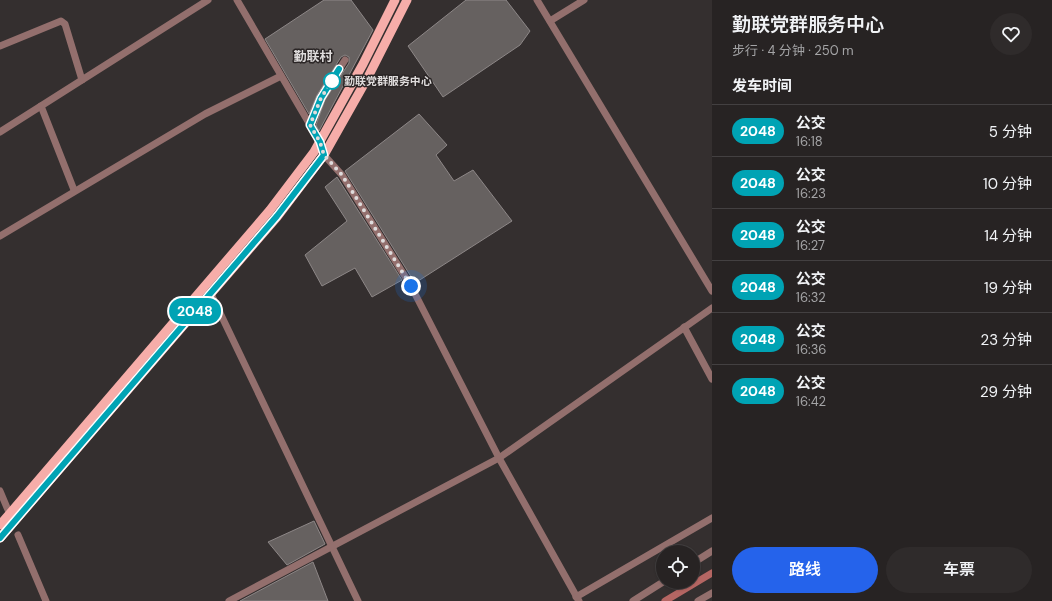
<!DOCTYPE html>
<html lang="zh">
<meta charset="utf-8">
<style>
:root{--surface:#272323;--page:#2f2b2b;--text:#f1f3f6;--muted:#a4a4a6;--line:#434041;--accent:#2563eb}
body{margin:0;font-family:"DM Sans","Noto Sans SC",sans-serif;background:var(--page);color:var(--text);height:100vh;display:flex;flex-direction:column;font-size:15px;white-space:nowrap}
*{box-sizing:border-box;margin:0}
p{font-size:13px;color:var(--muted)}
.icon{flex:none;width:22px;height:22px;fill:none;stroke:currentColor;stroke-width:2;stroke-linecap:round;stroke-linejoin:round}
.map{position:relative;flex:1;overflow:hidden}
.details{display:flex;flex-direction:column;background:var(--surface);width:340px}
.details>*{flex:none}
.badge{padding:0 8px;border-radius:13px;font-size:14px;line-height:26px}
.controls{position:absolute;left:656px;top:545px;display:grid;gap:8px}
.controls a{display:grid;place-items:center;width:44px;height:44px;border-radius:50%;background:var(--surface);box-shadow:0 1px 3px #0004,0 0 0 1px var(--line);font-size:20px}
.you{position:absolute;width:20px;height:20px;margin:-10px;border:3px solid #fff;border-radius:50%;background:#1a73e8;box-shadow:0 0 0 6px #1a73e833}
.map>.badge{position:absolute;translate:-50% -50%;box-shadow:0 0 0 2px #fff}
h2{padding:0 20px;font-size:15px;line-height:36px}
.round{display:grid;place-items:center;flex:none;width:42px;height:42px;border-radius:21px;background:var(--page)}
.head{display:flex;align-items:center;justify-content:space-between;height:68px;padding:0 20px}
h1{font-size:19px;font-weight:600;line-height:30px}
.primary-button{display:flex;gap:8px;margin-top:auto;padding:8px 20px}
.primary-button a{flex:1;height:46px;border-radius:24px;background:var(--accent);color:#fff;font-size:16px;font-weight:600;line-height:46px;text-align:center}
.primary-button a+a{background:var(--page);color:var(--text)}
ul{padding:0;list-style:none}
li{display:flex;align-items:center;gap:12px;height:52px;padding:0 20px;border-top:1px solid var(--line)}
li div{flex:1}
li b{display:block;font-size:15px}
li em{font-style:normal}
li .badge{min-width:44px;font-weight:700;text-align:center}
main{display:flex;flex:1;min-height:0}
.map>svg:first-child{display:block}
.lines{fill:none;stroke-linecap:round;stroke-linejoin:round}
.canal{stroke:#b56663;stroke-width:7}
.building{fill:#666160;stroke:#8d8787}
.minor{stroke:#936f6d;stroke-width:7}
.major{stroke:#f6ada9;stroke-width:9}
.line-casing{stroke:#fff;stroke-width:9}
.line{stroke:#00a3b4;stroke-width:6}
.walk{stroke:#dfdcdc;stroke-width:4;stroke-dasharray:0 7.2}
.stop-dot{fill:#fff;stroke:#00a3b4;stroke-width:2}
.labels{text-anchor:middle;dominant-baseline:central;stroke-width:3;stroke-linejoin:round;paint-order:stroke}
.stop-label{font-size:11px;font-weight:bold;fill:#dfdcdc;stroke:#2a2525;text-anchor:start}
.quarter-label{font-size:13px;font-weight:bold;fill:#dfdcdc;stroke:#2a2525}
</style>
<main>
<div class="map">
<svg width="712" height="601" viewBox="0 0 712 601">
<rect width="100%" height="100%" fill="#342f2f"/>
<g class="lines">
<path class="canal" d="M665,601L712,573"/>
</g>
<g class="building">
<path d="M324,0H351L373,30L319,131L316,125L325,100L349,63V57L345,55L341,57L317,95L309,114L265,39Z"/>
<path d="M466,0H506L530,31L520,45L443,97L408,46Z"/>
<path d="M419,114L447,145L436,155L454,181L473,170L512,221L415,283L345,171Z"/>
<path d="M337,177L402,280L372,297L355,268L322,286L305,255L347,221L325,187Z"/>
<path d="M314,521L325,544L287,565L268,542Z"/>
<path d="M313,562L328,601H240Z"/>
</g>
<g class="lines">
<g class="minor">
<path d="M237,0L320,142L324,155L342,175L411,286L499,458L579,601"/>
<path d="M537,0L712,291"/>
<path d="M550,21L584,0"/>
<path d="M0,46L61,21L65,24L82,80"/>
<path d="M41,106L74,190"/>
<path d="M310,125L321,98L345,60"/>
<path d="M0,132L208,0"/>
<path d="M0,236L205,114L281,76"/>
<path d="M211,294L358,601"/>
<path d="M684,327L712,379"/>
<path d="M0,491L8,510"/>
<path d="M18,535L46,601"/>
<path d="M693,563L712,551"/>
<path d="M576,597L712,518"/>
<path d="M229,601L499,458L712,308"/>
<path d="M633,601L663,582"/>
<path d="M698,601L712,593"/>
</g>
<g class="major">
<path d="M0,525L270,210L314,152L363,64L395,0"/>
<path d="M0,538L277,217L324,155L368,77L407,0"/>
</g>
</g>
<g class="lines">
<defs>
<path id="line" d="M0,538L277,216L324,155L320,142L310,125L321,98L339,69"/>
</defs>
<use href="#line" class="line-casing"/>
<use href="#line" class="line"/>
<path class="walk" d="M332,81L321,98L310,125L320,142L324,155L342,175L411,286"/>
</g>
<circle class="stop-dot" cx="332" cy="81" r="8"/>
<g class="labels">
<g class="stop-label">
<text x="344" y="81">勤联党群服务中心</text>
</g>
<g class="quarter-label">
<text x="313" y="56">勤联村</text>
</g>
</g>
</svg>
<div class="controls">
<a><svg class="icon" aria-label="locate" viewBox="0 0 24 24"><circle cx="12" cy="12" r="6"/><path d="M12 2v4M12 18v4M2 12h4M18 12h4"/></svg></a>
</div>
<div class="you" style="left:411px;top:286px"></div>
<b class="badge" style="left:195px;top:311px;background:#00a3b4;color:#fff">2048</b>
</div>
<section class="details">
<div class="head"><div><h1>勤联党群服务中心</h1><p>步行 · 4 分钟 · 250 m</p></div><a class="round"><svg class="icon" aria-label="heart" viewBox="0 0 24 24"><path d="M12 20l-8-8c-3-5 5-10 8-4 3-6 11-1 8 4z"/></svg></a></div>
<h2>发车时间</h2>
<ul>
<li><span class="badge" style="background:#00a3b4;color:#fff">2048</span><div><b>公交</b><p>16:18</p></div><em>5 分钟</em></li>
<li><span class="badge" style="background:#00a3b4;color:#fff">2048</span><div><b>公交</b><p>16:23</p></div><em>10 分钟</em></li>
<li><span class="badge" style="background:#00a3b4;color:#fff">2048</span><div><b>公交</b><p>16:27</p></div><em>14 分钟</em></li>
<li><span class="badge" style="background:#00a3b4;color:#fff">2048</span><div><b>公交</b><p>16:32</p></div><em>19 分钟</em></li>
<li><span class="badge" style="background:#00a3b4;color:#fff">2048</span><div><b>公交</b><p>16:36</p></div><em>23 分钟</em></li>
<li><span class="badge" style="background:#00a3b4;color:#fff">2048</span><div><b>公交</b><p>16:42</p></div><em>29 分钟</em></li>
</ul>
<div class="primary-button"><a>路线</a><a>车票</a></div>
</section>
</main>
